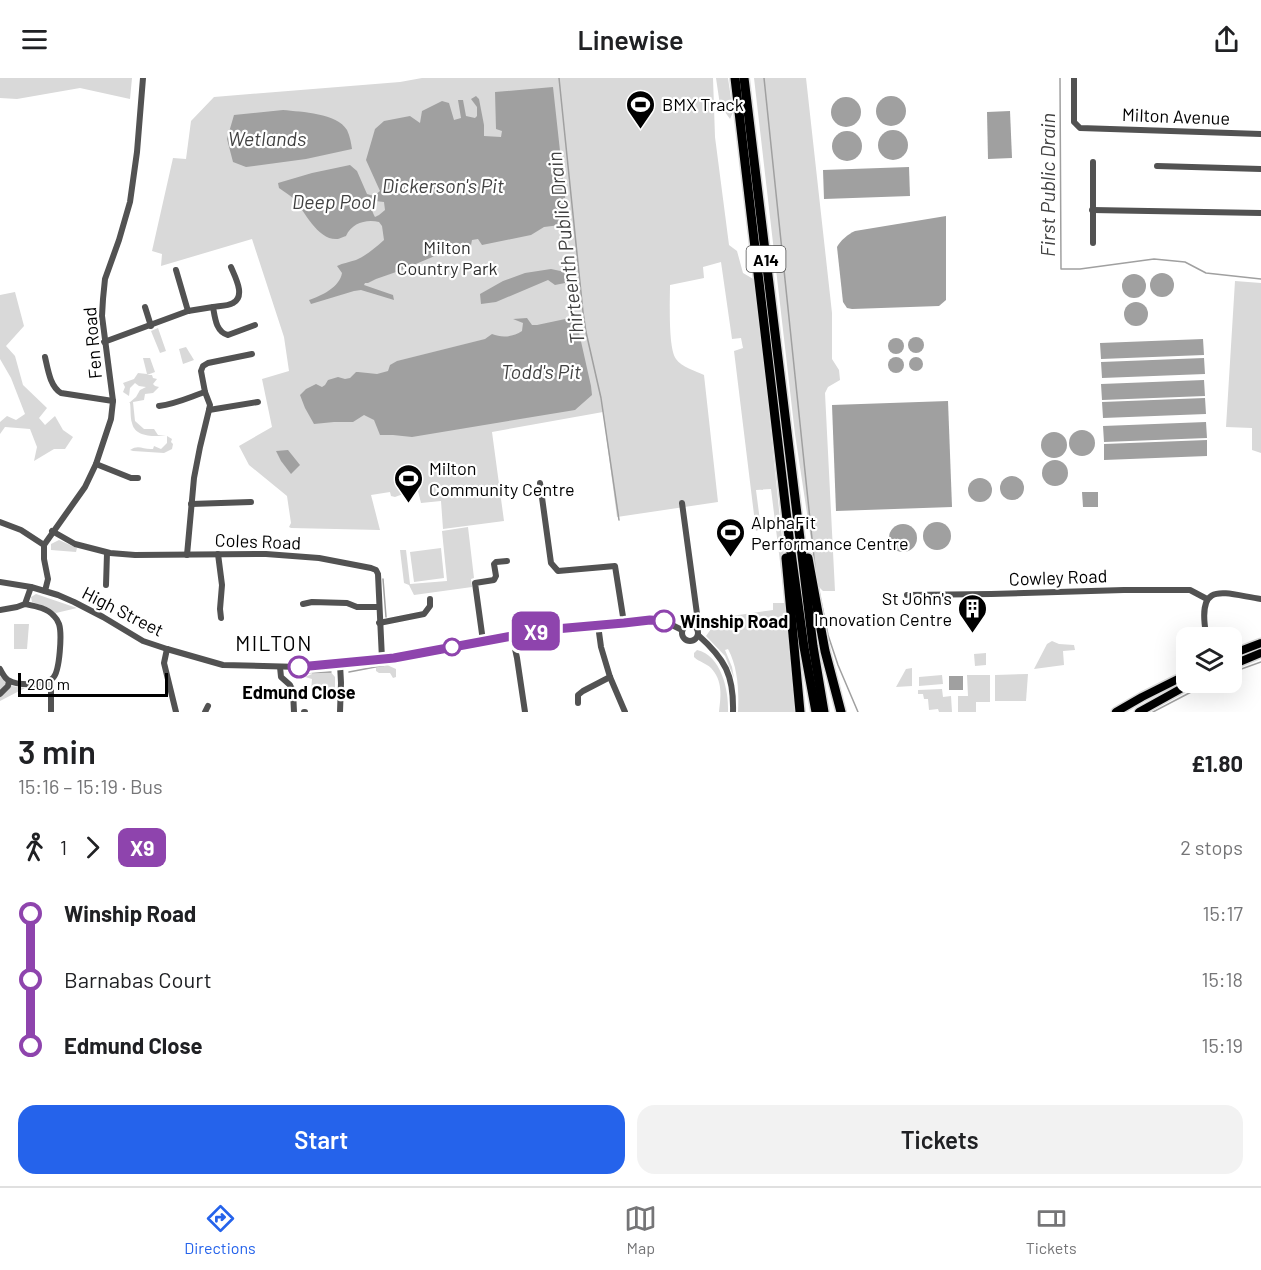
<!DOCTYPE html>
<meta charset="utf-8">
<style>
:root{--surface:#fff;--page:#f2f2f2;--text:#202124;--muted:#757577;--line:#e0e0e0;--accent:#2563eb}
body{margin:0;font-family:Barlow,sans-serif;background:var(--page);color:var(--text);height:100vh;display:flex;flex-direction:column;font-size:22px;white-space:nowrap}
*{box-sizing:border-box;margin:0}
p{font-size:20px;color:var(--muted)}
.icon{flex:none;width:33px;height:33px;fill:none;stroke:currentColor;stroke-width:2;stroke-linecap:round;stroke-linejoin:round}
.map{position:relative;height:634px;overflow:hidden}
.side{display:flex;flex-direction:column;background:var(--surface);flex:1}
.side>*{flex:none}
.badge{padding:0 12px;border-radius:9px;font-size:21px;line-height:39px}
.controls{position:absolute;left:1176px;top:549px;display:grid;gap:12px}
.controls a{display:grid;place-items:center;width:66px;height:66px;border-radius:12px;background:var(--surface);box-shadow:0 6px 24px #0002;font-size:30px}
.scale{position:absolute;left:18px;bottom:15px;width:150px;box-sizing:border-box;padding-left:6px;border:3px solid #000;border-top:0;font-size:16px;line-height:21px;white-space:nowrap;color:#000;-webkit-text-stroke:4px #fff;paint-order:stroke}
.map>.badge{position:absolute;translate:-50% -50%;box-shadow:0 0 0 3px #fff}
.legs{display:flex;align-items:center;gap:9px;height:66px;padding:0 18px;font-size:20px}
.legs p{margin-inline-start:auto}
.summary{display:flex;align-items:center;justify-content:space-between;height:102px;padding:0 18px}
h1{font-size:33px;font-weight:600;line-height:45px}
.action{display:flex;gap:12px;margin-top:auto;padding:12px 18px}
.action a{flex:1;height:69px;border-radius:18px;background:var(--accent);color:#fff;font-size:24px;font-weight:600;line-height:69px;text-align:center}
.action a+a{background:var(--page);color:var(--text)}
ul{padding:0 18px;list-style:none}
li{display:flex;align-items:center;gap:21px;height:66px;font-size:22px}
li i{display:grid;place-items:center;width:9px;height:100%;margin:0 8px;background:currentColor}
li i::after{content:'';width:15px;height:15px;margin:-8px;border:4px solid;border-radius:50%;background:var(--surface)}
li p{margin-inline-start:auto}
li:first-child i{background:linear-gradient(#0000 50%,currentColor 0)}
li:last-child i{background:linear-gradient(currentColor 50%,#0000 0)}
header{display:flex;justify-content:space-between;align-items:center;height:78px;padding:0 18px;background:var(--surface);font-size:27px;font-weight:600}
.tab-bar{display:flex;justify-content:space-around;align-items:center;height:84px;border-top:2px solid var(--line);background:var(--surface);font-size:16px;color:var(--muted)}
.tab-bar a{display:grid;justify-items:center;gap:3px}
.tab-bar .on{color:var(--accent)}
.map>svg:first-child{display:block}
.green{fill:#d9d9d9}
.water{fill:#a0a0a0;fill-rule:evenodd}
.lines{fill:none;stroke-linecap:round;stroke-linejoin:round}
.stream{stroke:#a0a0a0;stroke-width:1.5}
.major-casing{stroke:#dbdbdb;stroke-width:11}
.highway-casing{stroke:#dbdbdb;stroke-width:12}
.minor{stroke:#525252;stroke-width:6}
.major{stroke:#000;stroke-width:8}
.highway{stroke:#000;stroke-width:9}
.line-1-casing{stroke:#fff;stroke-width:14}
.line-1{stroke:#8e44ad;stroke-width:9}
.stop-1-dot{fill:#fff;stroke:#8e44ad;stroke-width:3}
.labels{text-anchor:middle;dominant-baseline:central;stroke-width:4.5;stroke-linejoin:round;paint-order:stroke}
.shield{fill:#fff;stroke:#4c4c4c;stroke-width:1.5}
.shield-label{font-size:16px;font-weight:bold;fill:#000}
.poi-label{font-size:18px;fill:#000;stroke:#fff;text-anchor:start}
.street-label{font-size:18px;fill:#000;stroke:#fff}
.park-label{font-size:18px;fill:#303030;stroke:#fff}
.stop-label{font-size:18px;font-weight:bold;fill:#000;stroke:#fff;text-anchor:start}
.water-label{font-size:20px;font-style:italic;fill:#414141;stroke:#fff}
.quarter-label{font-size:21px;letter-spacing:1.5px;fill:#000;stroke:#fff}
</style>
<header><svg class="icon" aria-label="menu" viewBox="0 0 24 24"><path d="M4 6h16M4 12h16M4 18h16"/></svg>Linewise<svg class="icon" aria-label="share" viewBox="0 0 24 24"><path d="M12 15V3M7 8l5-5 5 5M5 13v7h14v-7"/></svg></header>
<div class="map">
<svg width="1261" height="634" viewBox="0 0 1261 634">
<rect width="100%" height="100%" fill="#fff"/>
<g class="green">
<path d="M0,0H132L130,21L80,10L17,21L0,20Z"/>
<path d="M422,0H713L715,59L729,167L737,173L743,195L755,202L787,508H783L771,411L756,412L761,451L756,453L734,273L743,270L741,260L732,261L721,184L703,189L704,200L670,207C670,223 668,270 676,281C681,289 696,293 704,297L718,424L617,439L603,334L492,354L504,443L443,451L441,423L421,425L418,413L416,411H413L409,415L403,416L395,419L391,418L390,414L371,417L380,452L291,450L289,449L291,445L287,418L249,387L239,368L272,349L262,301L289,293L284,259L252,161L161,188L162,176L152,173L173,80L186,81L191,43L214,19L400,4Z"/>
<path d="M716,0H728L733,34L730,41L720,27Z"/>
<path d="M754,0H806L832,235V281L839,292L840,302L828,309L825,315L835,513H823L818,508L795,356Z"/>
<path d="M1235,203L1261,205V375L1252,372V350L1226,349Z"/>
<path d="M15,214L24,248L6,268L15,278L23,307L47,330L39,340L45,347L55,338L63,352L73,359L65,371H54L34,383L37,369L30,351L5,349L0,356V344L7,338L16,342L25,336L11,300L0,281V217Z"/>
<path d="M158,250L166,273L160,275L151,253Z"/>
<path d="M186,269L194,282L183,286L179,271Z"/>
<path d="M143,280H150L155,294L147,297H152L153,300L157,301L153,306L155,308L159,309L153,315L145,316L144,322L133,324L135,343L144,351H154L158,357L166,358C155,358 135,360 132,345C130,339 131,331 130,325H129L136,319L140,312L146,309L139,308L135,305L130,310L129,318L123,314L125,309L123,305L134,301L138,295L147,296Z"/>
<path d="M167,358L172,361L171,364L173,366L172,371L164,375L133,373L130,372C139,366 143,372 153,371L154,368L161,371L167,365Z"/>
<path d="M468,449L474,500L471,501L472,509L414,517L409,507L404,505L400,472H406L410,506L447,503L442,453Z"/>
<path d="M59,462L77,470L76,474L51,472V466Z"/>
<path d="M441,470L444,500L414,504L410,474Z"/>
<path d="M36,516L77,530L56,535L46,529L32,524L31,519Z"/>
<path d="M773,525H787L797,634H738C739,612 738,590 728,571L725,572L732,589L734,600L725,578L706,558L711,551L704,545L705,542L773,532Z"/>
<path d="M14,546H29L27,571H14Z"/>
<path d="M1052,563L1059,566L1074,567L1075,572L1063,573L1064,587L1034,591L1047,566Z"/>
<path d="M697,572C721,577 729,612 728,634H719C721,618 723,603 711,590C706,585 699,584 694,579V575Z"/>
<path d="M986,575V587L975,588L974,576Z"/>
<path d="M387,587L396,591V599L393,600L390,595H379L376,593V590Z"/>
<path d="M912,590V608L896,609L906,591Z"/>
<path d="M329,592L335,599V614L311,613L312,601L305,599L312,596V593Z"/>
<path d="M1028,596L1026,623H995V597Z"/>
<path d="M942,597L943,606L919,608V599Z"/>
<path d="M967,597H990V624H976V634H958V618H968Z"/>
<path d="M0,598L12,608L25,610L0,623Z"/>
<path d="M942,611L943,619L951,618L952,634H939L938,631L929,632L928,621H924L923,616H918V612Z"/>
</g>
<g class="water">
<path d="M553,9L568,146L544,149L531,157L482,167L478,161L472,162L470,172L442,175L399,193L376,201L368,205H365L364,207L393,217L394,222L361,212L354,213L311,226L309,222C321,218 340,209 342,195L337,188C343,185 350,184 356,182C367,177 375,170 384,162L382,148L379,144C366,141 352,145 346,158C345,158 339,161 338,161C318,163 305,134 294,121C290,117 284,114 279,110L278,105L312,95L350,87L357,93L367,116L374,118L380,113L366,82L375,51L384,43L410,38L420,45L422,33L442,23L449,25L454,42L461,40L458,22H463L466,38L475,40L477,38V29L471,21L476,18L479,21L484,47V58L501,59L502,53L496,51L495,14ZM375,123L384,124L385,132L379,137L375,139C372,134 370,128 375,123Z"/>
<circle cx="891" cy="33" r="15"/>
<circle cx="846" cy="34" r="15"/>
<path d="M283,32C302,34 337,35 347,52C350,58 351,65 352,71L306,81L246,89L233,84L227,61L234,37Z"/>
<path d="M1010,33L1012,80L988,81L987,34Z"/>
<circle cx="893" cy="67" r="15"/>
<circle cx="847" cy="68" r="15"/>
<path d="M909,89L910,118L824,121L823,92Z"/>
<path d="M946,138V222L939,228L852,231L847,230L843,224L837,169C840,163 848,156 855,153Z"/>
<path d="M551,191L565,194V205L555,207L548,202L496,224L481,226L480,216L503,203L525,195Z"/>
<circle cx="1162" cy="207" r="12"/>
<circle cx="1134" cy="208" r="12"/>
<circle cx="1136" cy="236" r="12"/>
<path d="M527,240L532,247H537L570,240L578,250L591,308L592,317L575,332L412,359L393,357H380L374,342L364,337L353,344H334L314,346L305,330L300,317L306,311L316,306L322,309L325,307L328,302L338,299L345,301L350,300L356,294H358L377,296L388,293L390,287L397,283L485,261L492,256C502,260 513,259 522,253L523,245L513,241Z"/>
<circle cx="916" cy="267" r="8"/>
<circle cx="896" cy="268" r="8"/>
<path d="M1203,261L1204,277L1101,281L1100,265Z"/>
<circle cx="916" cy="286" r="7"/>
<circle cx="896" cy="287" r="8"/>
<path d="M1204,280L1205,296L1102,300L1101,284Z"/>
<path d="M1204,302L1205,318L1102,322L1101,306Z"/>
<path d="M1205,320L1206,336L1103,340L1102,324Z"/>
<path d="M948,323L952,429L836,433L832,327Z"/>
<path d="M1206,344L1207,360L1104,364L1103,348Z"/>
<circle cx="1082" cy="365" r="13"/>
<circle cx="1054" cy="367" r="13"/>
<path d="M1207,362V378L1104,382V366Z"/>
<path d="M288,372L300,387L291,396L281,383L276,373Z"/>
<circle cx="1055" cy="395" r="13"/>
<circle cx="1012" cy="410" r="12"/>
<circle cx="980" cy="412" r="12"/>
<path d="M1082,414H1098V429H1083Z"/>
<circle cx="937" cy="458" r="14"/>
<circle cx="903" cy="460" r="14"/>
<rect x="949" y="598" width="14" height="14"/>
</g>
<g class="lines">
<g class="stream">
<path d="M559,0L583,234L586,254L601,320L619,442"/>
<path d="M764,0L816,499L828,557L838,587L858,634"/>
<path d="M1060,0L1061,191H1080L1154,181L1185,184L1206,195L1261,201"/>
<path d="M383,501L386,539"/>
<path d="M349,594L391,586"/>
<path d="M1233,594L1261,584"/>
<path d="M291,595L331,594"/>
<path d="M1203,607L1210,604"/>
<path d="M1153,634L1195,612"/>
</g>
<defs>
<g id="major">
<path d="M1206,560V554"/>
<path d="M1232,576L1261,565"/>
<path d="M1232,587L1261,575"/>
<path d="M1116,634L1142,619L1186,597"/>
<path d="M1139,634L1193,604"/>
</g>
<g id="highway">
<path d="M735,0L790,467L804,569L816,634"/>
<path d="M744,0L813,568L824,634"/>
<path d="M786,480L800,634"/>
<path d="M808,480L825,573L841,634"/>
</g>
</defs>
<use href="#major" class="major-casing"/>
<use href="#highway" class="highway-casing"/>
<g class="minor">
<path d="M1074,0V44L1080,50L1261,56"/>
<path d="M1157,88L1261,91"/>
<path d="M1092,132L1261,135"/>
<path d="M1093,165V84"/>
<path d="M231,189C235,199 246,218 233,225C228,228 219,228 213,229C215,240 216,254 228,257L255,247"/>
<path d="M176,192L188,233"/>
<path d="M145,229L151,248"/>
<path d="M104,264L188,233L213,229"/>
<path d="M45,279C48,292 50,308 61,315L113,323"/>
<path d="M159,328C176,326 190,319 205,314"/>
<path d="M209,332L258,324"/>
<path d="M96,386L131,400H138"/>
<path d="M540,405L551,485L558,493L615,488L624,545"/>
<path d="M682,425L697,536L693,548"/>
<path d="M191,426L251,424"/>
<path d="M0,444L21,452L44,467"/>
<path d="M52,453L75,466L110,475L135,477L266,476L319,480L371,490L376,492L378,496L382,581"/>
<path d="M218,476L222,507L220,531L221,540"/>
<path d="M187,477L194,400L200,369L209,332L210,327L205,314L201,293L203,288L208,285L252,276"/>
<path d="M0,504L31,509L58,517L74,524L103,539L143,563L167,571L223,587L300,589L373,583L544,552L624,545L646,542L666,544L682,552"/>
<path d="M106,507L107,475"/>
<path d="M45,513L48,501L44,481V467L85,409L96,386L111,341L113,323L102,238L103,221L105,201L119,162L130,124L137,74L143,0"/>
<path d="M907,517L991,516L1124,512H1190L1207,521"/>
<path d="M303,526L312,524L347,525L357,529H379"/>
<path d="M0,532L17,529L25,526L31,509"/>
<path d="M379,545L424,536L430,528V521"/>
<circle cx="690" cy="555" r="8"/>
<path d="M598,547L601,569L610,599L625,634"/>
<path d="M1206,556C1197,502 1222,515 1261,521"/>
<path d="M512,557L517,580L525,634"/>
<path d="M698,557C725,581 734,597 733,634"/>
<path d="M483,563L475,505L494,502L496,498L494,486L496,484L507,483"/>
<path d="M167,571L164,585L176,634"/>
<path d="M340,586L341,605L340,634"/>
<path d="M280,589L281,599L290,607L293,613L294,634"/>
<path d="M0,591C2,595 5,600 8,602C18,608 45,608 53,600C60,593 62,555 59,546C58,543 56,540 54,538C47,530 35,528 25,526"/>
<path d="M48,603L51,612V634"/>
<path d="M0,616L8,608L9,603"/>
<path d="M578,625V617L583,613L610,599"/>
<path d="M205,634L208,628"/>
<path d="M304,634H305"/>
</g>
<use href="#major" class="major"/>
<use href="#highway" class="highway"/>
</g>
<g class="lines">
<defs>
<path id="line-1" d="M299,589L394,580L544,552L624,545L650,542L664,543"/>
</defs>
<use href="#line-1" class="line-1-casing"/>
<use href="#line-1" class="line-1"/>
</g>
<defs>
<symbol id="stadium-pin" viewBox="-11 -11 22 30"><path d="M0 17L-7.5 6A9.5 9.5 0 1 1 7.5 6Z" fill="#000" stroke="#fff"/><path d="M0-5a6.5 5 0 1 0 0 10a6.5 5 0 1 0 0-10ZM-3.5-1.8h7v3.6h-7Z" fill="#fff"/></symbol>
<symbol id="building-pin" viewBox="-11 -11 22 30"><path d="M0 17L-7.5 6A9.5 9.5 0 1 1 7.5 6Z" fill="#000" stroke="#fff"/><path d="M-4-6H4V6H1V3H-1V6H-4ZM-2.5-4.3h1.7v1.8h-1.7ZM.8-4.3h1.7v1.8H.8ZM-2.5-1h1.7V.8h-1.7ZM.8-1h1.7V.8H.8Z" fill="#fff"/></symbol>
</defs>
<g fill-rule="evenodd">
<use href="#stadium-pin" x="624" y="10" width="33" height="45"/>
<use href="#stadium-pin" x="392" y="384" width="33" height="45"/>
<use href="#stadium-pin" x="714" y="438" width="33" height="45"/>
<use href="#building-pin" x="956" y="514" width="33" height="45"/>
</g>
<g class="stop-1-dot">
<circle cx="664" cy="543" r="10"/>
<circle cx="452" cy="569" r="8"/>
<circle cx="299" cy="589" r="10"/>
</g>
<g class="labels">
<rect class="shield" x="746.5" y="168" width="39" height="26" rx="4.5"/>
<g class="shield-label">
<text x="766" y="181">A14</text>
</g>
<g class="poi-label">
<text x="662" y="26">BMX Track</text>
<text x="429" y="390">Milton<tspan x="429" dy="21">Community Centre</tspan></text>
<text x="751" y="444">AlphaFit<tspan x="751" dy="21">Performance Centre</tspan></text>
<text x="952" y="520" text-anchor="end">St John's<tspan x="952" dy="21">Innovation Centre</tspan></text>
</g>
<g class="street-label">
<text transform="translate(1176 38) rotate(2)">Milton Avenue</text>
<text transform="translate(92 265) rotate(-95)">Fen Road</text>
<text transform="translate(258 463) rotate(2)">Coles Road</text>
<text transform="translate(1058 499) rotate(-2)">Cowley Road</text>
<text transform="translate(123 533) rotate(27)">High Street</text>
</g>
<g class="park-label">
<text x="447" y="169">Milton<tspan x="447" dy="21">Country Park</tspan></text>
</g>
<g class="stop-label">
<text x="680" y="543">Winship Road</text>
<text x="299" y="614" text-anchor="middle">Edmund Close</text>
</g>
<g class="water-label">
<text x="267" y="60">Wetlands</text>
<text x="443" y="107">Dickerson's Pit</text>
<text transform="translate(1047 107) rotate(-90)">First Public Drain</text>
<text x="334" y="123">Deep Pool</text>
<text transform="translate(565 170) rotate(-97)">Thirteenth Public Drain</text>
<text x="541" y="293">Todd's Pit</text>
</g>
<g class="quarter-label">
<text x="274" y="564">MILTON</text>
</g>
</g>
</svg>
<div class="controls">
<a><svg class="icon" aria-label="layers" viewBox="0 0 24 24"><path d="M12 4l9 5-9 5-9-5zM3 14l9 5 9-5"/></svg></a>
</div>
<div class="scale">200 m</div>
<b class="badge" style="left:536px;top:553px;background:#8e44ad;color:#fff">X9</b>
</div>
<section class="side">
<div class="summary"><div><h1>3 min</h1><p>15:16 – 15:19 · Bus</p></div><b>£1.80</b></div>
<div class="legs"><svg class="icon" aria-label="walk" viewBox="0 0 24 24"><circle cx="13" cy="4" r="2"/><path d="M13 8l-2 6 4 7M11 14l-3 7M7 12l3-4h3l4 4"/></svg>1<svg class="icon" aria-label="forward" viewBox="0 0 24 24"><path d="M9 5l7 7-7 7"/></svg><b class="badge" style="background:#8e44ad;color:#fff">X9</b><p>2 stops</p></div>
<ul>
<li><i style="color:#8e44ad"></i><b>Winship Road</b><p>15:17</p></li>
<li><i style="color:#8e44ad"></i><span>Barnabas Court</span><p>15:18</p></li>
<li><i style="color:#8e44ad"></i><b>Edmund Close</b><p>15:19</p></li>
</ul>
<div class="action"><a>Start</a><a>Tickets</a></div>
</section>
<nav class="tab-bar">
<a class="on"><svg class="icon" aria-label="directions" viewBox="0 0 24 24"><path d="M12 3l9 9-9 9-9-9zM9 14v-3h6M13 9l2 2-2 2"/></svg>Directions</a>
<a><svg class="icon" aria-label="map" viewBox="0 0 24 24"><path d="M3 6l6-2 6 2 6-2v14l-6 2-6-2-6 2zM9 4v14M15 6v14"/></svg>Map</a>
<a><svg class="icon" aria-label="tickets" viewBox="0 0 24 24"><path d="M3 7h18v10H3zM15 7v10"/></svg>Tickets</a>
</nav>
